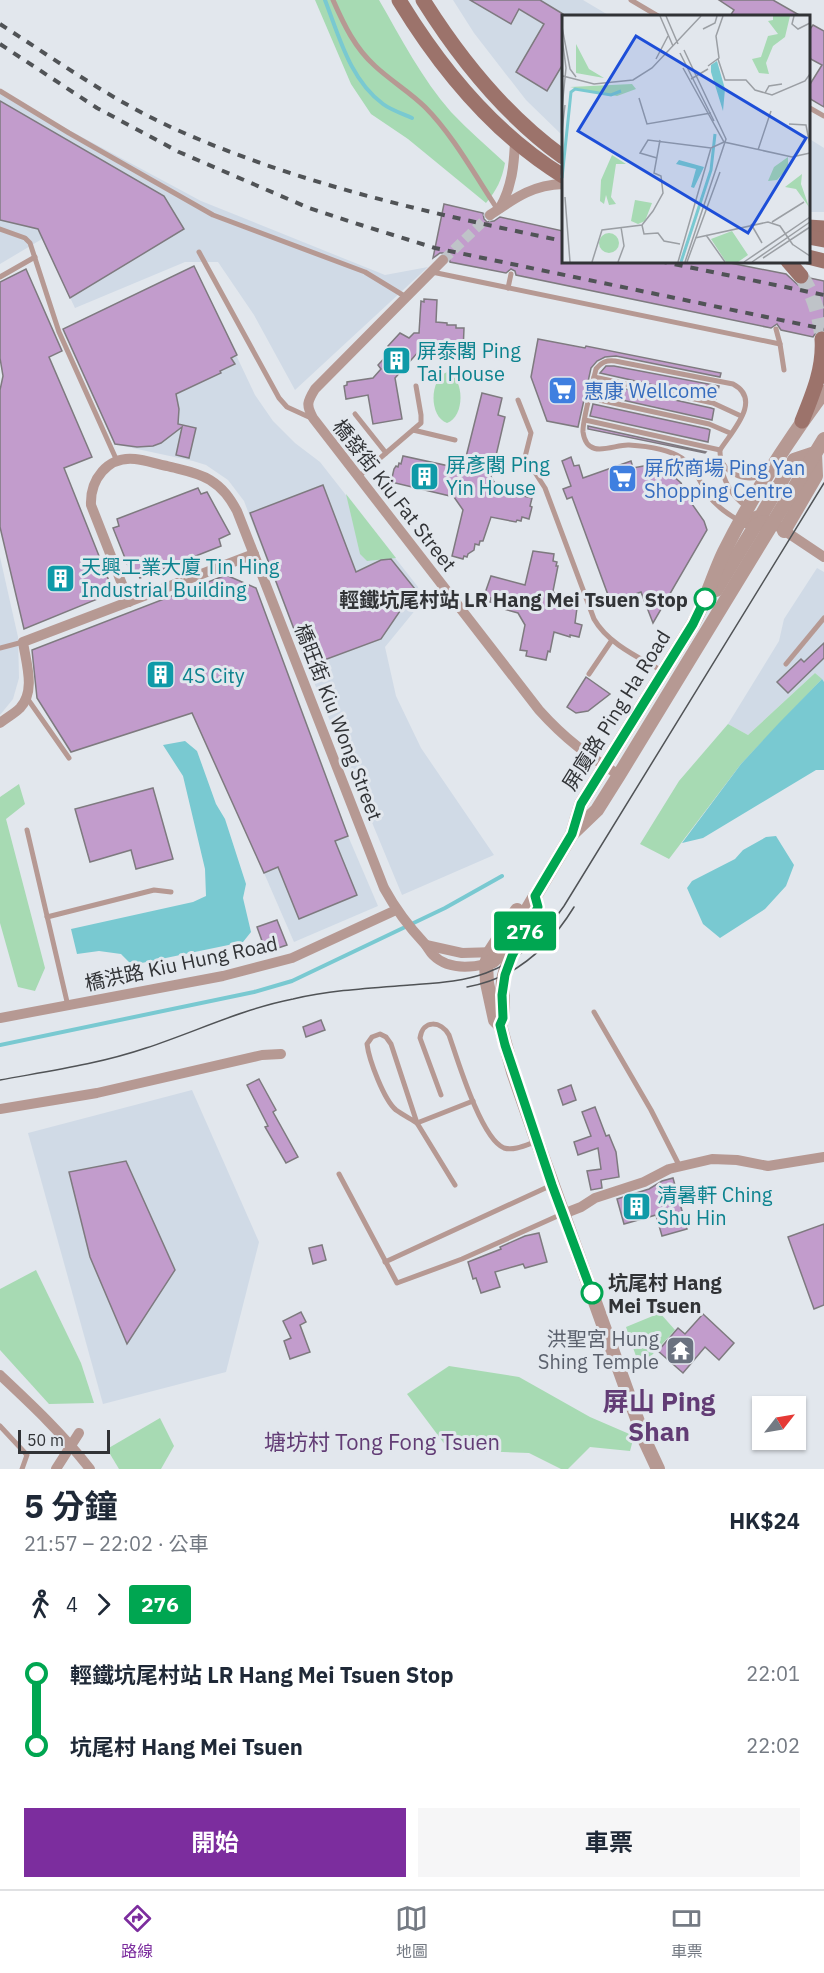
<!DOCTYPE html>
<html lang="zh-TW">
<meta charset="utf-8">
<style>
:root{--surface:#fff;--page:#f6f6f7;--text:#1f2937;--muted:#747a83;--line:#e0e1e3;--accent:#7c2d9e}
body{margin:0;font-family:"IBM Plex Sans","Noto Sans TC",sans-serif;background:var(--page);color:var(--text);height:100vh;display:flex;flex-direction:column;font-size:22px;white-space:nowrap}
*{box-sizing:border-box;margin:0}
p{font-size:20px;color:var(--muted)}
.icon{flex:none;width:33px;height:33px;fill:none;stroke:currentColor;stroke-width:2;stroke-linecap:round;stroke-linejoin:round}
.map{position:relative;height:1469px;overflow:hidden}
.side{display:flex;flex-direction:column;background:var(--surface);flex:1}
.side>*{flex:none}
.badge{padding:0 12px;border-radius:4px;font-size:21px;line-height:39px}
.needle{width:39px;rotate:59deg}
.tools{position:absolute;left:752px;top:1396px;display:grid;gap:12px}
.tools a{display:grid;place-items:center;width:54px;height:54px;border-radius:0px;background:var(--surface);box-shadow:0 2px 4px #0004;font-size:30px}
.scale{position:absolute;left:18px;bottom:15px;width:92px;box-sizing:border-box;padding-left:6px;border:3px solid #313336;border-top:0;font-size:16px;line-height:21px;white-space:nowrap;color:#313336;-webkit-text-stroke:4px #e2e7ed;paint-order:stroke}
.map>.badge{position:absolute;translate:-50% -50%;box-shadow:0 0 0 3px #fff}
.legs{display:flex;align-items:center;gap:9px;height:66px;padding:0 24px;font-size:20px}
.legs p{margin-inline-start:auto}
.headline{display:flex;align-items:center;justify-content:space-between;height:102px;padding:0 24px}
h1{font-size:33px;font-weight:700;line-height:45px}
.button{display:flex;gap:12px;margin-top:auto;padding:12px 24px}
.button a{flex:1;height:69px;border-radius:0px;background:var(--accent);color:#fff;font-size:24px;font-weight:700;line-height:69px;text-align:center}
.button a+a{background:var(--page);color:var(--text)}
ul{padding:0 24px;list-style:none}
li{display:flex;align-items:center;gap:21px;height:72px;font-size:22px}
li i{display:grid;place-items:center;width:9px;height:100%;margin:0 8px;background:currentColor}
li i::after{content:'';width:15px;height:15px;margin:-8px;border:4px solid;border-radius:50%;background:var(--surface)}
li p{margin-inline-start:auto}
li:first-child i{background:linear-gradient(#0000 50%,currentColor 0)}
li:last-child i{background:linear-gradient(currentColor 50%,#0000 0)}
.menu{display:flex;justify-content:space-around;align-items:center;height:84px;border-top:2px solid var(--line);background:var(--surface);font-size:16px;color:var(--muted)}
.menu a{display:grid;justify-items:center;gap:3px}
.menu .selected{color:var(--accent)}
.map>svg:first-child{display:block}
.built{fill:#d0dae6}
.green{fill:#a7dab3}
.water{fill:#79c9d1}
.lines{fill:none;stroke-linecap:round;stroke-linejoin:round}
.stream{stroke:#79c9d1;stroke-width:4}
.building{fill:#c29ccc;stroke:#7e7a7f;stroke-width:1.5}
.minor-tunnel{stroke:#bfc3c8;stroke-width:10;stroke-dasharray:10 5;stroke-linecap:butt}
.secondary-tunnel{stroke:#bfc3c8;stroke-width:15;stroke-dasharray:15 8;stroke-linecap:butt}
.service{stroke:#b69993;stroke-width:5}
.minor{stroke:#b69993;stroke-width:10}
.tertiary{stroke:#b69993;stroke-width:14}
.secondary{stroke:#9c736b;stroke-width:15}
.tram{stroke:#505356;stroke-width:1.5}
.rail{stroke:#505356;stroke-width:4;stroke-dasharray:8 8;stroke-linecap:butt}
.line-1-casing{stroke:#fff;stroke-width:14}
.line-1{stroke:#00a651;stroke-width:9}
.stop-1-dot{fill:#fff;stroke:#00a651;stroke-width:3}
.labels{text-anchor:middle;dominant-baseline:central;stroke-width:6;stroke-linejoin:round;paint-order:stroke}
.culture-label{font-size:20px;fill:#0d838f;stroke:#e2e7ed;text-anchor:start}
.shop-label{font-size:20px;fill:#366cbe;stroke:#e2e7ed;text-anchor:start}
.street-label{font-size:20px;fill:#313336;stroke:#e2e7ed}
.stop-label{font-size:20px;font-weight:bold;fill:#313336;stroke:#e2e7ed;text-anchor:end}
.worship-label{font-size:20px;fill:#5b616d;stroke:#e2e7ed;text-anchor:end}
.quarter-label{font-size:22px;fill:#623c75;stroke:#e2e7ed}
.district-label{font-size:26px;font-weight:bold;fill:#623c75;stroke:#e2e7ed}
.inset-river{fill:none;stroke:#79c9d1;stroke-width:3}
.inset-road{fill:none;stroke:#9b9fa4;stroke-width:1.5}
.view{fill:#1d4ed8;fill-opacity:0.15;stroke:#1d4ed8;stroke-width:3}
.inset-edge{fill:none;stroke:#313336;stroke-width:3}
</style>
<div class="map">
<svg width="824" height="1469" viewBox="0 0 824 1469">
<rect width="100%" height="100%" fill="#e2e7ed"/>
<g class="built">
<path d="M453,0H583L610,16H563V136L526,100L474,33Z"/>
<path d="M0,93L201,201L385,275L428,267L295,390L254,315L218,262H185L75,308L42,239L0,264Z"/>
<path d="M808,138L824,148V212H808Z"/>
<path d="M194,266L255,395L273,421L295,443L320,462L418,587L420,601L417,608L385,647L396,696L421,748L494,855L402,895L311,675L244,501L228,480L206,465L193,461L114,444L64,328Z"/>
<path d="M0,557L18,637L19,678L13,699L0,715Z"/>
<path d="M817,568L824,572V682L815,673L748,735L728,724L779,641L784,619Z"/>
<path d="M348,836L378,906L294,942L264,873Z"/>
<path d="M192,1090L259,1242L226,1372L103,1404L28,1133Z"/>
</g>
<g class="green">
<path d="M315,0H379C401,38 422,79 451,112C468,130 487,146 505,163C502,179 497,190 486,203L408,139L371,114L351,84Z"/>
<path d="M447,372C465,378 465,417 447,423C429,417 429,379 447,372Z"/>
<path d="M346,494L396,558L367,561L360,554Z"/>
<path d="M815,673L822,679L741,764L669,859L640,844L679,781L728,724L748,735Z"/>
<path d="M19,784L25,804L6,819L45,968L35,991L18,987L0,923V797Z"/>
<path d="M36,1270L81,1363L94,1403L49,1404L0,1350V1289Z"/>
<path d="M660,1313L675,1330L640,1368L626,1327Z"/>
<path d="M449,1366L519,1377L590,1417L634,1436L630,1451L590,1447L568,1469H561L529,1453L449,1450L407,1394Z"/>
<path d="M160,1418L174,1446L161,1469H119L107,1449Z"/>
</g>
<g class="water">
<path d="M822,679L824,682V770H816L703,838L682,843L741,764L779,723Z"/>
<path d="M185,741L197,751L216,804L225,819L246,884L243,898L251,932L243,942L132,965L121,954L99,951L77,954L71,929L193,902L206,896L205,869L183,776L163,745Z"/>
<path d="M776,836L794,865L786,886L765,909L720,938L703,924L687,888L692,881L735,859L743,850L766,837Z"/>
</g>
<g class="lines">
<g class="stream">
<path d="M325,0C339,36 350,80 383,104C391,110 403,114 412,118"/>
<path d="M0,1045L254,992L292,981L445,908L502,876"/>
</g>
</g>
<g class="building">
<path d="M470,0H540L563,14V64L547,91L516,72L544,24L519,9L511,24Z"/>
<path d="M719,0H773L801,16H730L734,10Z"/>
<path d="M813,25L824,31V107L807,97V89L822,65L807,57V33Z"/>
<path d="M0,101L164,196L184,229L70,298L38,229L0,220Z"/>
<path d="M444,204L483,213L484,219L487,222L494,221L500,217L563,231V261H720L786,274L798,285L807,284L810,278L824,281V330L817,331L813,337L781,330L777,324L771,328L516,275L515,271L511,269L506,273L450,262L449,255L444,253H440L433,258Z"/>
<path d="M194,266L237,355L231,358L235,364L220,371L221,373L176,394L179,409L178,424L196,428L189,458L176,455L182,427L161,443L153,446L137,447L115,444L63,329Z"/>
<path d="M26,269L62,351L49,357L92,457L64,468L109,581L108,588L100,598L24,629L0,527V390L3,376L0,358V282Z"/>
<path d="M424,299L437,300L436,322L447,323V325H456V328H464L463,353L420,350L395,378L402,419L373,424L368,395L346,399L344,386L347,385V382L373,378L381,369L378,365L389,353L387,351L390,348L388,346L400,333L409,338L414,333H419L421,301L424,302Z"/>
<path d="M538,339L585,348L586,346L721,373L720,377L616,356L605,357L597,361L591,368L578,427L547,421L531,377Z"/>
<path d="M606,366H614L719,386L716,399L600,373Z"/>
<path d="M598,383L711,408L714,409L712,420L595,394Z"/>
<path d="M482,393L502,398L498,415L505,417L491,477L499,490L532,498L530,506L532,507L529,519L522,517L521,521L517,520L516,522L491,517L483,541H480L479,545L475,544L474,550L468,554L467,557L464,556L463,559L452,556L463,510L454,497L391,482L394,469L396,466L398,467L399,463L401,464L403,456L463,469Z"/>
<path d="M593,404L708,429L710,430L708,442L590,416Z"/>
<path d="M588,426L706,452L705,453L588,429Z"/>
<path d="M571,457L574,466L579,465L583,478L631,461L633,468L649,465L664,468L681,483L687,497L704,521L707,530L653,623L641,592L611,603L572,497L567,499L563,489L571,486L562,461Z"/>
<path d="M323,485L356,572L381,560L391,559L415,589L381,639L308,666L250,513Z"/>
<path d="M198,488L201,494L207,492L230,534L219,539L221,546L140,578L137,571L131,573L113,528L119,526L117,519Z"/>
<path d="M533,551L554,554L553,561L557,562L556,566H558L553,591L559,601L577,608L575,623L582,625L579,637L570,635V637L554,632L550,652L548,651L546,660L526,656L527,651L520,650L525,625L518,613L493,606L494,603L490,602L491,598L484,596L491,576L525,585Z"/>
<path d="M226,575L256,588L348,836L335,841L357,895L299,919L278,867L264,873L192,713L71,752L37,698L32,650Z"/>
<path d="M824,643V658L788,693L777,682L801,659L804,662Z"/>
<path d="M586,677L610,694L588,711L576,713L567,707Z"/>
<path d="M153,788L173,859L136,869L131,850L90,862L75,809Z"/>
<path d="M277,920L287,945L266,952L257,927Z"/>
<path d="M321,1020L325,1030L306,1037L303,1027Z"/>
<path d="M259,1079L276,1110L273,1112L298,1157L286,1163L265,1127L268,1126L247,1085Z"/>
<path d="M571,1085L576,1100L563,1105L558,1090Z"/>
<path d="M595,1107L606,1136L609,1135L616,1152L619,1177L601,1180L602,1188L591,1190L587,1171L601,1169L598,1148L578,1155L574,1142L591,1136L582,1112Z"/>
<path d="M126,1161L175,1270L127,1344L90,1257L69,1172Z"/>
<path d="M673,1178L687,1229L662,1236L656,1215L624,1224L617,1199L649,1189L662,1181Z"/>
<path d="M824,1224V1305L814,1309L788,1237Z"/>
<path d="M539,1233L547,1262L525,1268L523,1264L495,1272L500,1287L481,1293L476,1278L473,1279L468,1262L501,1249L500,1247L525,1236Z"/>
<path d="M322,1245L326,1260L313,1264L309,1248Z"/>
<path d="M301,1312L306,1322L300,1325L310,1352L290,1359L284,1341L291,1338L283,1321Z"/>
<path d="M703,1314L734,1343L719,1360L705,1347L683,1373L658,1351L678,1328L685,1334Z"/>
</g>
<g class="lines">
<path class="minor-tunnel" d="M443,260L490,215"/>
<path class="secondary-tunnel" d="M801,276C814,295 820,316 822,339"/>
<g class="service">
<path d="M333,0C344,25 355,48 375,66C391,81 410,92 425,107C453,135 476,177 498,210"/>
<path d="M631,0L658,16"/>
<path d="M0,91L69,133L213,215L365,272L406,297"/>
<path d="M808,107L824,116"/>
<path d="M0,229L25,238L30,243L59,332L117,461"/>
<path d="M199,252L279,398L287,407L311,418"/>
<path d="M432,272L780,344"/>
<path d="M0,277L35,257"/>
<path d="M508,288L511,274"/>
<path d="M776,329L780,344L784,370"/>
<path d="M594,377L713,403L741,416"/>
<path d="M590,398L709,424L730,433"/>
<path d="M518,400L531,433L525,457L545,488L594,619C608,644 640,658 664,672"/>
<path d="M355,414L386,453"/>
<path d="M585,420L720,450"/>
<path d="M413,430L455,440"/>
<path d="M720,462C723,480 732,497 747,507"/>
<path d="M358,477L421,423V415L416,386"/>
<path d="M740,521C727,514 717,507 708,495C699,482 696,467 682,458C668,449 645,446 629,445C614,444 587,461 583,432C582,422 593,382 596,369C602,362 606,360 615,361L733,384C763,400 732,431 720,450C719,472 745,484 764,475"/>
<path d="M0,648L23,642"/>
<path d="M786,664L824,618"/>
<path d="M589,674L612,640"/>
<path d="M27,698L69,758"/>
<path d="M27,830L68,1006"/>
<path d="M47,917L154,890L171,892"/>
<path d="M594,1012L651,1110L680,1167"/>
<path d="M441,1095L420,1038C423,1019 441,1021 449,1035C457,1058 481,1139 504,1148C514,1151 526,1145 535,1142"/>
<path d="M417,1123C411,1119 403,1115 396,1110C384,1100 369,1060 367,1044L372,1037L380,1034L386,1037L391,1044L417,1123L455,1185"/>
<path d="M417,1123L473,1101"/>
<path d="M339,1174L397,1283L462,1259L562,1214"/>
<path d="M385,1262L552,1185"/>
<path d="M0,1426L27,1455L22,1469"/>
</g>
<g class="minor">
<path d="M500,208C512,186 514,166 515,141"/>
<path d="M490,215C515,198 532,185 563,184"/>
<path d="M443,260L315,389C307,402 306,405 313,418L539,710C565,739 587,755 619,775"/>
<path d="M779,527L824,557"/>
<path d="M129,602L91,505C90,480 107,456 135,459C146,460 156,464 167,466C182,470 197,472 210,480C223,488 230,498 237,511L384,888C396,910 409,927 425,944C428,948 430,952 433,955C447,969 469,968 486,964"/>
<path d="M0,723C6,718 14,714 20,708C36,691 26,663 23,642L254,554"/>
<path d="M426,945L462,953L497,952"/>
<path d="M0,1018L223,976L292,958L396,910"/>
<path d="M0,1109L97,1093L262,1055L281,1054"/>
<path d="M563,1214L581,1207L595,1198L644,1182L669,1169L712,1159L737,1160L768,1166L824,1157"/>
<path d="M0,1375C32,1405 63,1434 90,1469"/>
<path d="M56,1469L79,1433"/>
</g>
<g class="tertiary">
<path d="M741,521H749L761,516L794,460L815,453L816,476L784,531"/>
<path d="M716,590L755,526L764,522L768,523"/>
<path d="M573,833L597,810L619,775L824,439"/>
<path d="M517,910L490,952L486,964L487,983L495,1020L500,1025L513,1072L537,1141L645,1441L658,1469"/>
<path d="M486,964L493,961L502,952L572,834L581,804L693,624C706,601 713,575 724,552C752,496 787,442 824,392"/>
<path d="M500,1025C506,1011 501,996 503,981C506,962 517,945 527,928"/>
</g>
<g class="secondary">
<path d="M399,0C441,69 493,133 563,176"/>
<path d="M423,0C460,59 506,116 563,157"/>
<path d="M808,227L824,228"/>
<path d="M808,237L824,240"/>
<path d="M808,257L824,261"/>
<path d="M788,261L801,276"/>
<path d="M802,421C813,394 824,368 822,339"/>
</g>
<g class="tram">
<path d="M467,987C515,979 550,946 574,907"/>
<path d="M0,1080C49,1071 99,1064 146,1048C195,1032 242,1009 293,999C331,990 371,988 410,985C435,983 462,982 486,973C519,961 544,935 564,906L824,483"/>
</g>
<g class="rail">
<path d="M0,24C57,61 113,101 175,129C300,185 430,213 563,241"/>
<path d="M0,44L97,108L179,152L309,208L361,225L435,248L824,329"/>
<path d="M659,261L824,295"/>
</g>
</g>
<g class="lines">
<defs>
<path id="line-1" d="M592,1293L552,1185L505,1045L500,1025L503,1018L502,995L505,975L512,956L538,907L535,896L572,834L581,804L693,624L705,599"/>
</defs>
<use href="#line-1" class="line-1-casing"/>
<use href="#line-1" class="line-1"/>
</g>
<defs>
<symbol id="building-square" viewBox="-11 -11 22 22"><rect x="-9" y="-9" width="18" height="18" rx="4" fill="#0f9aa8" stroke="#e2e7ed"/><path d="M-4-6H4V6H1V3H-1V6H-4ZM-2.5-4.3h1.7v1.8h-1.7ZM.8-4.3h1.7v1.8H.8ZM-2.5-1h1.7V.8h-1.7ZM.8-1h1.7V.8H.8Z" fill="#fff"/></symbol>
<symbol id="supermarket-square" viewBox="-11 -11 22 22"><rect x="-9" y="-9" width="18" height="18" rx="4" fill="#3f7fe0" stroke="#e2e7ed"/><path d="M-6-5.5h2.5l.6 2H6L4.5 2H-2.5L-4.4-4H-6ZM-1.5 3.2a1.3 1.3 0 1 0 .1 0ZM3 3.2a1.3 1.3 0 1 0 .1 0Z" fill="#fff"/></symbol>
<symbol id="temple-square" viewBox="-11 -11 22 22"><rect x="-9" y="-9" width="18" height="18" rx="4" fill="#6b7280" stroke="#e2e7ed"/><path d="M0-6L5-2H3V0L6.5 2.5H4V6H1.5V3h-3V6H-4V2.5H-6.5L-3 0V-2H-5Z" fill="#fff"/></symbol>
</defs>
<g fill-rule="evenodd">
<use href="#building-square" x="380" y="344" width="33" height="33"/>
<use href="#supermarket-square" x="546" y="374" width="33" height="33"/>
<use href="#building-square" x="408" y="460" width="33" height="33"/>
<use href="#supermarket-square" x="606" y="462" width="33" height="33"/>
<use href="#building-square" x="44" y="562" width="33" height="33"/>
<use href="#building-square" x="144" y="658" width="33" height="33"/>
<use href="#building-square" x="620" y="1190" width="33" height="33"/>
<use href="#temple-square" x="664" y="1334" width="33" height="33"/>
</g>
<g class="stop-1-dot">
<circle cx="705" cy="599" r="10"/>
<circle cx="592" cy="1293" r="10"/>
</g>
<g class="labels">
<g class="culture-label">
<text x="417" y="350">屏泰閣 Ping<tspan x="417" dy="23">Tai House</tspan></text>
<text x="446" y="464">屏彥閣 Ping<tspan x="446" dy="23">Yin House</tspan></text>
<text x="81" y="566">天興工業大廈 Tin Hing<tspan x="81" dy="23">Industrial Building</tspan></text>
<text x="182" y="675">4S City</text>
<text x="657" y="1194">清暑軒 Ching<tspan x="657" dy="23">Shu Hin</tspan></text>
</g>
<g class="shop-label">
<text x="584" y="390">惠康 Wellcome</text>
<text x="644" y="467">屏欣商場 Ping Yan<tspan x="644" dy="23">Shopping Centre</tspan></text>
</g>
<g class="street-label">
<text transform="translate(395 495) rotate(52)">橋發街 Kiu Fat Street</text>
<text transform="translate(616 710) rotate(-58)">屏廈路 Ping Ha Road</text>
<text transform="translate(339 722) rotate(69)">橋旺街 Kiu Wong Street</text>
<text transform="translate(181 963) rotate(-12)">橋洪路 Kiu Hung Road</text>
</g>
<g class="stop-label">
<text x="688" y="599">輕鐵坑尾村站 LR Hang Mei Tsuen Stop</text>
<text x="608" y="1282" text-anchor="start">坑尾村 Hang<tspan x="608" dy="23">Mei Tsuen</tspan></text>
</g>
<g class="worship-label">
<text x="659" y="1338">洪聖宮 Hung<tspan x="659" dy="23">Shing Temple</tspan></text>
</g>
<g class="quarter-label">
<text x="382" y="1441">塘坊村 Tong Fong Tsuen</text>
</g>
<g class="district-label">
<text x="659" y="1401">屏山 Ping<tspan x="659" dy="30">Shan</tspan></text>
</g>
</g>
<g transform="translate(562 15)">
<rect width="248" height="248" fill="#e2e7ed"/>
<path d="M211,1H228L223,22L211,31L204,48L207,59L197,58L190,44L199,42L206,21L216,19L206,6L211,5ZM14,29L27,54L42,63L14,58ZM70,69L74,74L55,81L8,72ZM50,140L64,149H54L49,182L54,189L47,190L44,180L42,189L38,186L39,165ZM226,142V153L215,165L206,166L212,152ZM240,159L239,169L247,192L234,174L223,172ZM73,185L90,188L83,206L76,209L69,206ZM170,216L186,240L176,247H164L149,224ZM37 228a10 10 0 1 1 20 0a10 10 0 1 1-20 0Z" fill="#a7dab3"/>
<path d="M155,46L163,74L161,96L149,57V50ZM117,145L142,152L132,173L129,172L134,154L114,149Z" fill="#79c9d1"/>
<path class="inset-river" d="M0,163L9,77L13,74L49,80L59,76M119,247L149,155L153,119"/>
<path class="inset-road" d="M98,1L111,31M104,1L116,29M232,1L230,9L236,14L248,8M0,12L8,54L14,62M141,14L153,8L155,1M0,22L4,53L0,93M122,35L164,124L123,247M118,38L152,106M94,44L106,21M156,44L163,65H184L193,75L210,80L243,66L248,59M146,51L157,43L154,21L161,1M121,53L162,127L230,142L248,138M1,61L32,69L71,65L90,53L139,1M129,64L146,54M203,78L207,71L220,69M77,83L85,109L149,98M227,109L244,110L248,131M0,116L3,90M196,135L209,96M95,143L78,138L86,125L149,133L162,127M3,182L8,247M210,207L242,187M189,209L200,228M80,210L82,219L96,218L102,226L118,229M144,220L163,247M133,223L206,207L218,211L231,230M230,229L248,241M201,243L248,212M30,247L40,215L80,210L91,196L101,178L99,161L92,158L98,125M56,247L62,231L59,212M116,247L149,133M125,247L158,157M182,247L248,202M190,247L248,207"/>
<path class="view" d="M74,21L244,123L186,218L16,116Z"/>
<rect width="248" height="248" class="inset-edge"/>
</g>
</svg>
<div class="tools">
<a><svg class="needle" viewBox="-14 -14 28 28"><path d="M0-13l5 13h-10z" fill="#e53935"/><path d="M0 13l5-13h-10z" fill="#747a83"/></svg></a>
</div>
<div class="scale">50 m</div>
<b class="badge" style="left:525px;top:931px;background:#00a651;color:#fff">276</b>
</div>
<section class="side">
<div class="headline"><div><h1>5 分鐘</h1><p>21:57 – 22:02 · 公車</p></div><b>HK$24</b></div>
<div class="legs"><svg class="icon" aria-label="walk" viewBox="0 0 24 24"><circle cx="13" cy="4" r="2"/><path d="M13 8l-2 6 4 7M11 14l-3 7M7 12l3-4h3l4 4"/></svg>4<svg class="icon" aria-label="forward" viewBox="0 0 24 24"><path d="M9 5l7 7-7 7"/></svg><b class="badge" style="background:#00a651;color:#fff">276</b></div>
<ul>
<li><i style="color:#00a651"></i><b>輕鐵坑尾村站 LR Hang Mei Tsuen Stop</b><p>22:01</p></li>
<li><i style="color:#00a651"></i><b>坑尾村 Hang Mei Tsuen</b><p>22:02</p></li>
</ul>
<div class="button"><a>開始</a><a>車票</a></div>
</section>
<nav class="menu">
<a class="selected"><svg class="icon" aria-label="directions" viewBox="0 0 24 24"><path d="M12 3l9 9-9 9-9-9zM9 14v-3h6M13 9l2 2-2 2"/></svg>路線</a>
<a><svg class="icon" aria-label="map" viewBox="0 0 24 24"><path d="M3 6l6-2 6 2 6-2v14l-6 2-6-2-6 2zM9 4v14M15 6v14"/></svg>地圖</a>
<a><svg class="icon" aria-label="tickets" viewBox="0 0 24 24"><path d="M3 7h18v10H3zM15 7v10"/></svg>車票</a>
</nav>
